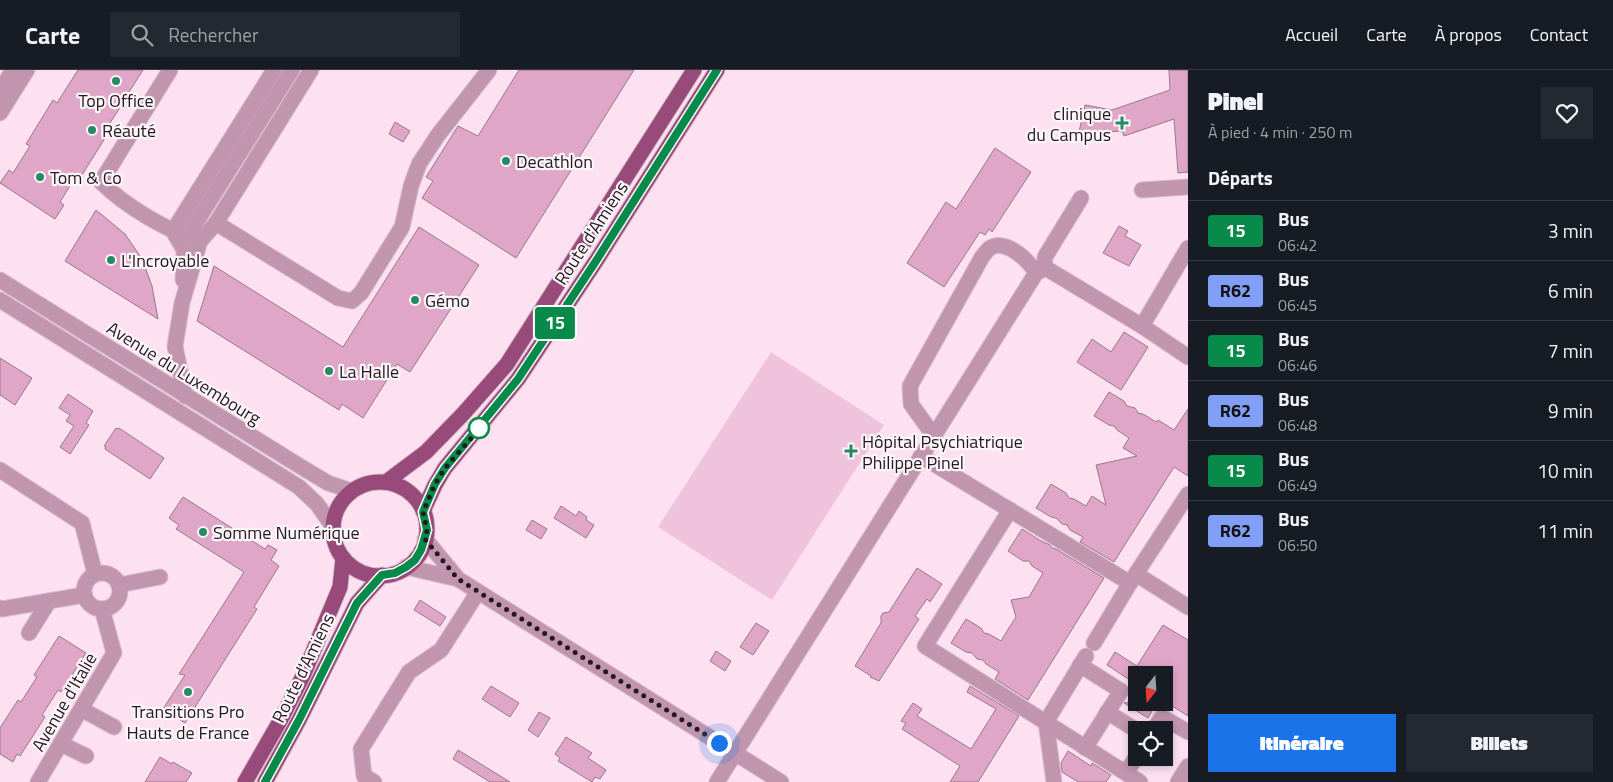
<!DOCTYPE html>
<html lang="fr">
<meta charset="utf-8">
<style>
:root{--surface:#171b24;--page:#242831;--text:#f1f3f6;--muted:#9ea1a6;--line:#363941;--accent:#1a73e8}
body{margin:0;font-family:"Titillium Web",sans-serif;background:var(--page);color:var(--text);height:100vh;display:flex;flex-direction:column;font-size:19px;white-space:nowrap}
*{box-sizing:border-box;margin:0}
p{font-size:16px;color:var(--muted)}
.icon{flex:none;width:28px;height:28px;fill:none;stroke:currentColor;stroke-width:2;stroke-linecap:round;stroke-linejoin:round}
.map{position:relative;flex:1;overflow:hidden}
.details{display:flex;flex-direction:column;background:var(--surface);width:425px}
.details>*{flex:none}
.badge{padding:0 10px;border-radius:4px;font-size:18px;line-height:32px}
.needle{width:32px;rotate:197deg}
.buttons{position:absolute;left:1128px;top:596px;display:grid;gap:10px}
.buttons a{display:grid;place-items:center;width:45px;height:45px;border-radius:0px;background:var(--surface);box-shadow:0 2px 8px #0003;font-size:25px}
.you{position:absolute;width:25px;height:25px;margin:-12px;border:4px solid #fff;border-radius:50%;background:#1a73e8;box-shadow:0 0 0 8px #1a73e833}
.map>.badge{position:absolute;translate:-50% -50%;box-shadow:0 0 0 2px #fff}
h2{padding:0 20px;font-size:19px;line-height:45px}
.round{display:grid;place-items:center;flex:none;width:52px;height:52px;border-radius:0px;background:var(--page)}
.summary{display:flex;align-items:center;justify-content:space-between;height:85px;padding:0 20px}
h1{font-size:24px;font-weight:800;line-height:38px}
.action{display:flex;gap:10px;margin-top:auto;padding:10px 20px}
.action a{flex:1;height:58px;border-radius:0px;background:var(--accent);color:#fff;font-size:20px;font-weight:800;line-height:58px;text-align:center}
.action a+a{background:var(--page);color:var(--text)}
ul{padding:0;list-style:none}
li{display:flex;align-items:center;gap:15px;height:60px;padding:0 20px;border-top:1px solid var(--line)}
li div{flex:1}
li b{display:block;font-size:19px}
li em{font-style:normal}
li .badge{min-width:55px;font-weight:700;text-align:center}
header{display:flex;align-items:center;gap:30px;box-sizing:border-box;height:70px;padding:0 25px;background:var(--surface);border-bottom:1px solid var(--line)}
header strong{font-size:24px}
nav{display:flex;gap:28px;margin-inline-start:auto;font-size:18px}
.search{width:350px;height:45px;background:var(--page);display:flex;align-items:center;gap:12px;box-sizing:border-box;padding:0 18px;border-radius:0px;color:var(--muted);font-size:19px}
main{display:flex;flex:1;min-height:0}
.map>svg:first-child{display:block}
.green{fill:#f0c3dc}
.building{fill:#dfa6c7;stroke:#98798a}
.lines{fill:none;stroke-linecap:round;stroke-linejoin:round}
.minor-casing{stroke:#d6bdca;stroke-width:17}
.major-casing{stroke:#d6bdca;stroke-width:17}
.minor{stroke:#c195ae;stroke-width:15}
.major{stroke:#984b7b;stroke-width:15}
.line-casing{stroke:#fff;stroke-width:11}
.line{stroke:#088a4b;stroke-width:8}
.walk{stroke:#24191f;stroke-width:5;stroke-dasharray:0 9}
.poi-dot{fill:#278a65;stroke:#fcf5f9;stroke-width:2}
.stop-dot{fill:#fff;stroke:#088a4b;stroke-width:2.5}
.labels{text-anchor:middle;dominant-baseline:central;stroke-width:4.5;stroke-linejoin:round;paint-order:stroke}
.poi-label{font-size:18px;fill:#24191f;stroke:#fcf5f9;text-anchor:start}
.street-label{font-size:18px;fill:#24191f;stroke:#fcf5f9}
</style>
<header>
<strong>Carte</strong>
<div class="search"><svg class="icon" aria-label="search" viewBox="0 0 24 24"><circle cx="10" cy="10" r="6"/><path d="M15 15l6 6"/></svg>Rechercher</div>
<nav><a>Accueil</a><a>Carte</a><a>À propos</a><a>Contact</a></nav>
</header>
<main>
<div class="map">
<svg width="1188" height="712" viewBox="0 0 1188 712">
<rect width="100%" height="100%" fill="#fde1f0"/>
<path class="green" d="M771,282L884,355L772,530L658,457Z"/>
<g class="building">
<path d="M78,0H143L129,22L134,25L125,39L121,36L104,62L107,65L80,108L76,106L60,132L64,135L55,149L0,113L9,100L13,103L30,76L26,74L53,30L57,33Z"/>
<path d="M519,0H634L516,188L422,128L433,111L426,107L458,56L478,66Z"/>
<path d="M1169,0H1188V102L1178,103L1174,49L1124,66L1122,61L1105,62L1104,67L1079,62L1085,35L1112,40L1170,20Z"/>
<path d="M395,52L410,61L403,72L389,64Z"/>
<path d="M995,78L1031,102L992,162L989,159L985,165L980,162L944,217L907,193L946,132L956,139Z"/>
<path d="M96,140L125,164L142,189L152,216L158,249L65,191Z"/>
<path d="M1119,156L1128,161L1125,166L1141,175L1129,196L1103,183Z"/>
<path d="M419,157L479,195L410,302L397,294L363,348L342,334L339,340L197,251L214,196L343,277Z"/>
<path d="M1124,262L1148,277L1121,320L1077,292L1092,269L1111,282Z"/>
<path d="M0,288L32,308L15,335L0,325Z"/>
<path d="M1109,322L1124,331L1127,336L1135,338L1138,343L1143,344L1156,352L1158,350L1174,360L1188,339V406L1174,397L1114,492L1080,472L1083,467L1070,460L1067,455L1062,454L1056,448L1051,447L1036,438L1051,414L1066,423L1069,428L1074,429L1086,436L1092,426L1106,435L1096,395L1137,386L1123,378L1129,368L1117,360L1114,356L1109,355L1094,346Z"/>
<path d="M68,324L93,341L86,353L89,355L70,384L60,377L74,356L66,351L70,345L59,338Z"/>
<path d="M116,358L118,359L119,358L164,388L150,409L105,379L106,377L104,376Z"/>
<path d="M183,427L265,479L268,475L277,480L271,490L279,496L254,537L257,539L185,653L163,639L185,605L179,604L244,502L176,459L179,455L169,448Z"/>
<path d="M561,436L576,446L579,441L587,447L586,450L594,455L586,468L554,448Z"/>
<path d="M532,450L547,459L541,469L526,460Z"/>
<path d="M1022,459L1041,471L1050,475L1052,478L1056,479L1104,508L1028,630L995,609L999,602L986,594L983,590L977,589L972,583L966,582L951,573L966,549L981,558L984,563L989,564L1001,571L1007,561L1016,547L1011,530L1029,527L1043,503L1032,496L1029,491H1023L1008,481Z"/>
<path d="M917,498L942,514L930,532L927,529L915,546L919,549L879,611L870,607L871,606L855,596L881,553V546L883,543L889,542Z"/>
<path d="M420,530L446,547L440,556L414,540Z"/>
<path d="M756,553L769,561L753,585L740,577Z"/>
<path d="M1163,555L1188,570V646L1164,631V605H1136V614L1107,595L1115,582L1137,596Z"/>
<path d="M59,566L86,583L61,622L58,620L42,645L45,647L20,686L17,684L13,692L0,684V658L18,630L21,632L37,607L34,605Z"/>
<path d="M716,581L731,591L725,601L710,591Z"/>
<path d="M491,616L519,633L510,647L482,629Z"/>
<path d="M970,616L1019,646L978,712H950L960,696L902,659L906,653L901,651L913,633L922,639L917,646L971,679L996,639L967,622Z"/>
<path d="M1136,632H1157L1148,648L1124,633Z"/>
<path d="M539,642L550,648L538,667L528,660Z"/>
<path d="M566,667L592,683L588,688L606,700L600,709L595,707L592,712L558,691L560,688L555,684Z"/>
<path d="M458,680L510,712H490L453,689Z"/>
<path d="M1068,681L1091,696L1092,693L1111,705L1106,712H1078L1062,702L1061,693Z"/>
<path d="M160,687L172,694L173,692L192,703L186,712H145Z"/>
</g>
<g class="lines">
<defs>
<g id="minor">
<path d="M170,0L101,112C125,136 167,161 200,171L216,153L311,0"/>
<path d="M0,21L13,0"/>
<path d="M0,43L27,0"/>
<path d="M1142,120L1188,117"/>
<path d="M216,153L338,228L352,231L361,223L402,157L411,116L419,94L438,65L489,0"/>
<path d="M173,161L274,0"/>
<path d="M173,161L184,180L183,210"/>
<path d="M1044,199L1045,187L1081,128"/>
<path d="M0,210L298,395L328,413L352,421"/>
<path d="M0,230L299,417L317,434L333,457"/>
<path d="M1142,256L1188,178"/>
<path d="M185,326L175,276L182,233L200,171L192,159L292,0"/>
<path d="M934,366L911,334L910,316L982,187C984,185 987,180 990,178C1006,168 1029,191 1036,203"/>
<path d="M921,386L1130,513"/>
<path d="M0,400L82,453L95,504"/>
<path d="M1010,440L925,576L1140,712"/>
<path d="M425,469L458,509L781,712"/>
<path d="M406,497L458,509"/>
<circle cx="102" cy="521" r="18"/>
<path d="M1136,504L1188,537"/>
<path d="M119,515L160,507"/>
<path d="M0,538L2,539L84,525"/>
<path d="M29,563L49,531"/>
<path d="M1094,573L1130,513L1188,424"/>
<path d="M1080,595L1121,621L1085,678"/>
<path d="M81,639L114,657"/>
<path d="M1107,642L1136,660"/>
<path d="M1153,660L1162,647L1188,662"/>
<path d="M61,674L86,686"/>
<path d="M1126,703L1136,687"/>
<path d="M38,712L114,583L102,539"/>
<path d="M374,712L364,706L361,679L409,602L441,580L478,522"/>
<path d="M717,712L1036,203L1044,199L1049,200L1142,256L1188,287"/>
<path d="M1054,712L1046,652L1086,586"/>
<path d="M1178,712L1188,696"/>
</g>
<g id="major">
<path d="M386,412L426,382L463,344L507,294L694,0"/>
<circle cx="380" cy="459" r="47"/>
<path d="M423,441L435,415L445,398L518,309L596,191L717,0"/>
<path d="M245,712L280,651L303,606L340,517L343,488"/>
<path d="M265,712L299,650L357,533L382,505"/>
</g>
</defs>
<use href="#minor" class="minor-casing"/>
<use href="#major" class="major-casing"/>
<use href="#minor" class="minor"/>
<use href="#major" class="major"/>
</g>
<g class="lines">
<defs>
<path id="line" d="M265,712L299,650L357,533L382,505L395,503L406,497L415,490L421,480L427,460L423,442L435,414L445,398L518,309L596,191L717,0"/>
</defs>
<use href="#line" class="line-casing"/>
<use href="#line" class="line"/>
<path class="walk" d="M479,358L481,357L445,398L435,414L423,442L427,460L425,469L458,509L719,673"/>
</g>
<g class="poi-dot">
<circle cx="116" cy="11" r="5"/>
<path d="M1119.5 45.5h5v5h5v5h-5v5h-5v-5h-5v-5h5z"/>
<circle cx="92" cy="60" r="5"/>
<circle cx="506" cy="91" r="5"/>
<circle cx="40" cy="107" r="5"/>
<circle cx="111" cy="190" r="5"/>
<circle cx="415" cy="230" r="5"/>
<circle cx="329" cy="301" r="5"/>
<path d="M848.5 373.5h5v5h5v5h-5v5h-5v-5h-5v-5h5z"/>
<circle cx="203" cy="462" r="5"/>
<circle cx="188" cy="622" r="5"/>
</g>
<circle class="stop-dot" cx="479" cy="358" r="10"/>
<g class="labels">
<g class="poi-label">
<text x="116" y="30" text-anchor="middle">Top Office</text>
<text x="1111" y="43" text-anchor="end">clinique<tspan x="1111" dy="21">du Campus</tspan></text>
<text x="102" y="60">Réauté</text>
<text x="516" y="91">Decathlon</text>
<text x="50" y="107">Tom &amp; Co</text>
<text x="121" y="190">L'Incroyable</text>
<text x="425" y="230">Gémo</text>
<text x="339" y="301">La Halle</text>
<text x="862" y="371">Hôpital Psychiatrique<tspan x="862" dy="21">Philippe Pinel</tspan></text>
<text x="213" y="462">Somme Numérique</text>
<text x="188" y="641" text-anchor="middle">Transitions Pro<tspan x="188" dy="21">Hauts de France</tspan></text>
</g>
<g class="street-label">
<text transform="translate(591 163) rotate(-57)">Route d'Amiens</text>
<text transform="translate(184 303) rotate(32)">Avenue du Luxembourg</text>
<text transform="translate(303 598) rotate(-64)">Route d'Amiens</text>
<text transform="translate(64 632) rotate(-60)">Avenue d'Italie</text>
</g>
</g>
</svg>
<div class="buttons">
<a><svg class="needle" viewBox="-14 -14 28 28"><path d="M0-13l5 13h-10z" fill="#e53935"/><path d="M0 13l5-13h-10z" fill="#9ea1a6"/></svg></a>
<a><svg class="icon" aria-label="locate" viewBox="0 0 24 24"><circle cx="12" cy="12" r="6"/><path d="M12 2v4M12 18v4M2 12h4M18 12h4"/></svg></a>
</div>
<div class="you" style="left:719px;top:673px"></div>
<b class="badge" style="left:555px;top:253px;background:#088a4b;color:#fff">15</b>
</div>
<section class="details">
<div class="summary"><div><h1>Pinel</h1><p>À pied · 4 min · 250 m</p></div><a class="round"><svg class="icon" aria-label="heart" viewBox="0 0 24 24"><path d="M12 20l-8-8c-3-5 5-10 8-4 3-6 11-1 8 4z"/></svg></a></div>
<h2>Départs</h2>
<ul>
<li><span class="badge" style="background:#088a4b;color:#fff">15</span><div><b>Bus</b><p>06:42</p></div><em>3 min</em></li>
<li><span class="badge" style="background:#819ff7;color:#111">R62</span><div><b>Bus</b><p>06:45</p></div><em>6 min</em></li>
<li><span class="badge" style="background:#088a4b;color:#fff">15</span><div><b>Bus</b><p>06:46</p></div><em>7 min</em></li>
<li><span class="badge" style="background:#819ff7;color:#111">R62</span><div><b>Bus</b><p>06:48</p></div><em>9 min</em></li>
<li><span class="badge" style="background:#088a4b;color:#fff">15</span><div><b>Bus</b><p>06:49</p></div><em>10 min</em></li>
<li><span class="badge" style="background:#819ff7;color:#111">R62</span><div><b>Bus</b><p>06:50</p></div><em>11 min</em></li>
</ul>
<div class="action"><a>Itinéraire</a><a>Billets</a></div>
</section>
</main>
